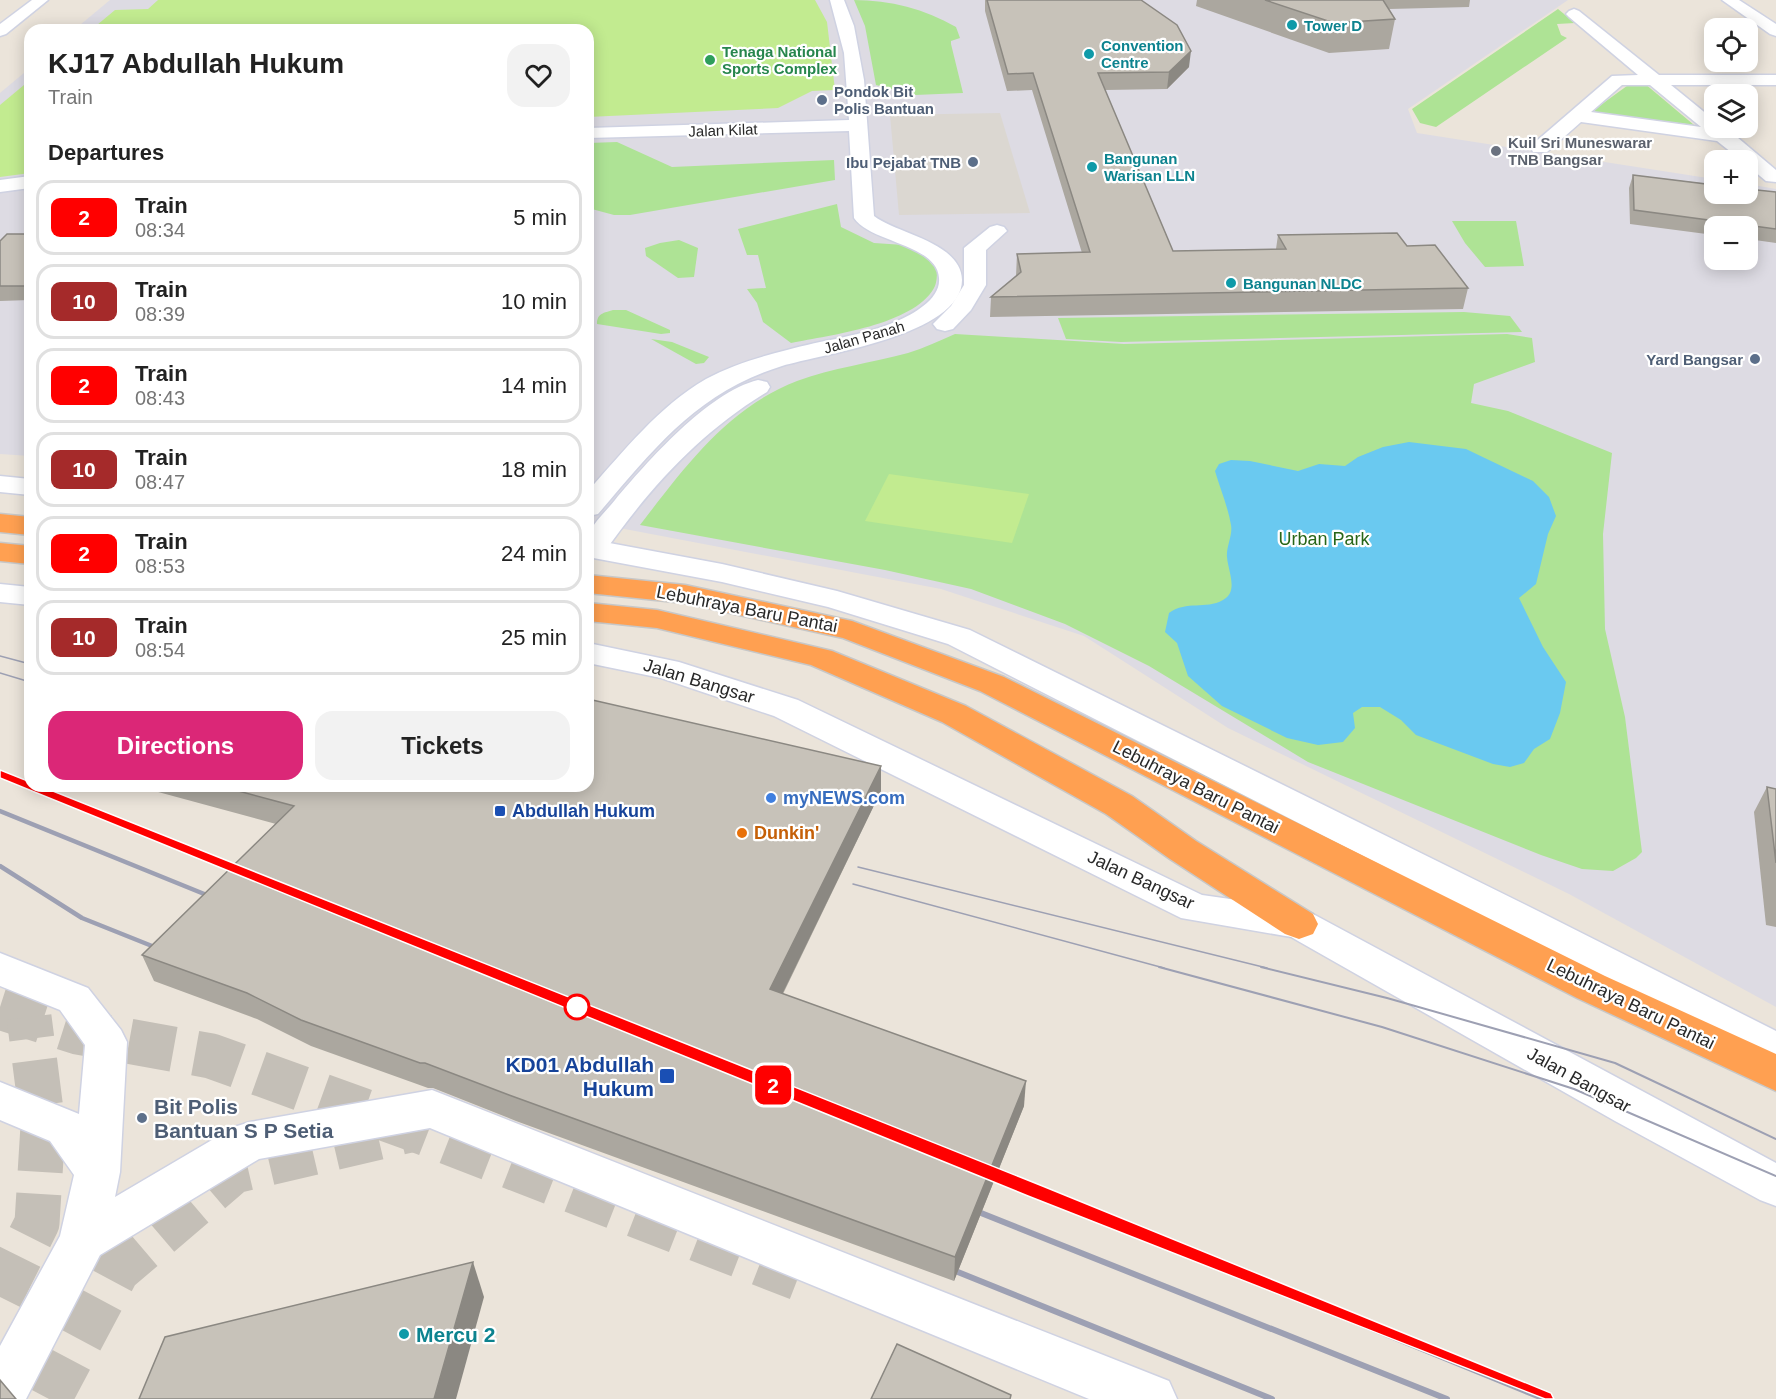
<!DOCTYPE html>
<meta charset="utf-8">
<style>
:root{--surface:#fff;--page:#f2f2f2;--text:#222;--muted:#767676;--line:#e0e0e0;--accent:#db2777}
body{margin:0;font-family:Helvetica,sans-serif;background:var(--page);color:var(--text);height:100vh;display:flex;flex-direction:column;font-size:22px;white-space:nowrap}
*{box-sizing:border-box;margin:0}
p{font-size:20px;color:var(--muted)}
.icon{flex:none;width:33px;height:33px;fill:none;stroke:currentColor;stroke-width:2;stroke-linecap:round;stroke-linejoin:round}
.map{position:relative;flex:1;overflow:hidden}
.side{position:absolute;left:24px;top:24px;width:570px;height:768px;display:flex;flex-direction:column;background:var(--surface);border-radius:18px;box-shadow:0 3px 15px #0003}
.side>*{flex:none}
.badge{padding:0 12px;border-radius:9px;font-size:21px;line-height:39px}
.controls{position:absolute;left:1704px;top:18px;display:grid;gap:12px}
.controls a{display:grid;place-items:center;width:54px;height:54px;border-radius:12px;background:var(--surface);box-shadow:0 3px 15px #0003;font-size:30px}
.map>.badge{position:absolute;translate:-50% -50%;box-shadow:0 0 0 3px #fff}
h2{padding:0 24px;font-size:22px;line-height:54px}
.round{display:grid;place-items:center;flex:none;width:63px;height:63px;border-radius:18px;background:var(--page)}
.headline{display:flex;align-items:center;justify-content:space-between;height:102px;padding:0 24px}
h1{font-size:28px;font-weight:800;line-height:45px}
.action{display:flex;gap:12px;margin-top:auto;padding:12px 24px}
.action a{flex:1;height:69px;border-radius:18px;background:var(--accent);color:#fff;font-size:24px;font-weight:800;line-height:69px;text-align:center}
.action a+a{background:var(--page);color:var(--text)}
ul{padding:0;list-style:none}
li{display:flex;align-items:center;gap:18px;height:75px;margin:0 12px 9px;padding:0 12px;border:3px solid var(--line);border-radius:18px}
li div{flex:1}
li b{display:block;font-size:22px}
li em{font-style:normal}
li .badge{min-width:66px;font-weight:700;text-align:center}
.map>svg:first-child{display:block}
.industrial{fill:#dddbe3;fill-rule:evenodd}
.green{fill:#aee395}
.pitch{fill:#c2eb90}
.plaza{fill:#dbd7d1}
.water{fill:#6ac9f0}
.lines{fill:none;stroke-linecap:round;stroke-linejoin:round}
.minor-tunnel{stroke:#c4bfb7;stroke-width:45;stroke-dasharray:45 22;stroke-linecap:butt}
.minor-casing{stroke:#cfd2e2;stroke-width:3}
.secondary-casing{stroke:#cfd2e2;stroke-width:3}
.motorway-casing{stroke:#c7c7c7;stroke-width:3}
.minor{fill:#fff;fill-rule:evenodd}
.secondary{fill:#fff;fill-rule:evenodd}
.motorway{fill:#ffa051;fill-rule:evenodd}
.tram-far1{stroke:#9da0b3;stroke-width:1.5}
.tram{stroke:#9da0b3;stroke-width:2}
.rail-far1{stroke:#9da0b3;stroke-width:4.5}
.rail{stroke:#9da0b3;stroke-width:6}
.wall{fill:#aba79f}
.shaded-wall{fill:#8b8882}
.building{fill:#c7c2b9;stroke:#8b8882;stroke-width:1.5}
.line{fill:#f00;stroke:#fff;stroke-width:1.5}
.culture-dot{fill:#0f9aa8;stroke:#fff;stroke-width:2}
.leisure-dot{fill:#2e9e5b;stroke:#fff;stroke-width:2}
.service-dot{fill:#5c6f8a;stroke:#fff;stroke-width:2}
.worship-dot{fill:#6b7280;stroke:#fff;stroke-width:2}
.shop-dot{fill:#3f7fe0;stroke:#fff;stroke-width:2}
.transit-dot{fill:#1a4fb4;stroke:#fff;stroke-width:2}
.food-dot{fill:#e8710a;stroke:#fff;stroke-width:2}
.stop-dot{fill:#fff;stroke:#f00;stroke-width:3}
.labels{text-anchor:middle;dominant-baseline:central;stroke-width:4.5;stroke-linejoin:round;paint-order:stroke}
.far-culture-label{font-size:15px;font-weight:bold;fill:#0d838f;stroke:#fff;text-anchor:start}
.far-leisure-label{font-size:15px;font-weight:bold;fill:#27864d;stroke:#fff;text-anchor:start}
.far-service-label{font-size:15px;font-weight:bold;fill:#4e5e75;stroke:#fff;text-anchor:end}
.far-street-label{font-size:15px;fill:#292929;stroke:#fff}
.far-worship-label{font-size:15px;font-weight:bold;fill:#5b616d;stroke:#fff;text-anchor:start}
.park-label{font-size:18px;fill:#276618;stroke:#fff}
.street-label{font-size:18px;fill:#292929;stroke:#fff}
.shop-label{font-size:18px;font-weight:bold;fill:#366cbe;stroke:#fff;text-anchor:start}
.transit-label{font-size:18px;font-weight:bold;fill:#164399;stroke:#fff;text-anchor:start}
.food-label{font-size:18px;font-weight:bold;fill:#c56008;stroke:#fff;text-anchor:start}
.near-transit-label{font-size:21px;font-weight:bold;fill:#164399;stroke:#fff;text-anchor:end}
.near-service-label{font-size:21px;font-weight:bold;fill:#4e5e75;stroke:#fff;text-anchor:start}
.near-culture-label{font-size:21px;font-weight:bold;fill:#0d838f;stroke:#fff;text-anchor:start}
</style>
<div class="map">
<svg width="1776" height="1399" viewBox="0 0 1776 1399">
<rect width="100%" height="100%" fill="#ebe4da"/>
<g class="industrial">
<path d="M110,0H1568L1408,109L1417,133L1714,179V194H1748V184L1776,189V1007L1569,894L1228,728L1084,636L941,589L588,522V30H74ZM1714,226H1748V260H1714Z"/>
<path d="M30,68V456L0,454V93Z"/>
</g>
<g class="green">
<path d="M854,0C890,0 925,9 956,27L960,38L951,41V44L963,93L915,95L876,85L865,26Z"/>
<path d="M1558,9L1575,23L1557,24L1561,35L1567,38L1436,127L1420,123L1412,109Z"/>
<path d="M1631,83H1644L1694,125L1591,112Z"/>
<path d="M617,142L672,167L834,160L835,180L630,215H614L588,208V143Z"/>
<path d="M837,204L841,227L874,243L904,245L929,258L937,269C937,275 937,283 934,288C913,325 831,335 791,343L763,322L757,303L747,289L766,288L758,255H747L738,229Z"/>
<path d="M1452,221H1516L1524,266L1485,267L1465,243Z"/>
<path d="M679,240L698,248L694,277L678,278L646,256L645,248L660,243Z"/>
<path d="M613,310H626L670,330V333L661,334L597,324C597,313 604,313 613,310Z"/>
<path d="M1464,312L1510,316L1522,332L1121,342L1066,339L1058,318Z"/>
<path d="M955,334L1124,344L1507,334L1532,338L1535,362L1474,384L1471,403L1508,411L1612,453L1603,534L1605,629L1625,717L1642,852L1636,858L1613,871L1582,869L1541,855L1308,762L1149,666L1065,624L971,589L885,570L640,525C684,468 727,408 797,381C832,368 871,363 908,353C924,348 939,341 955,334Z"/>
<path d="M651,339L672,342L709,357L704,363L696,364Z"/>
</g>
<g class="pitch">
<path d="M158,0H815L827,22L835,90L812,91L778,108L588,117V30H91L115,10L148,9Z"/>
<path d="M30,80V173L0,177V105Z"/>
<path d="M889,474L1029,494L1012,543L865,521Z"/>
</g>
<path class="plaza" d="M1000,113L1030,213L899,215L890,115Z"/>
<path class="water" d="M1409,442L1466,449L1533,481L1549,497L1556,516L1548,534L1536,584L1519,598L1543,647L1566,682L1560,713L1550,739L1534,749L1524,763L1510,767L1493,764L1416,735L1401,720L1380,707H1362L1353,713L1355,728L1343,742L1318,745L1287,738L1222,706L1188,676L1177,643L1165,632L1169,613C1187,600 1205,610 1223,600C1239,592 1228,571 1227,557C1226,547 1233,535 1231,525C1228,507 1220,488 1215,471L1219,464L1231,460L1250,461L1298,471L1319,464L1345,466L1358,457L1383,447Z"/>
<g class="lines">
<g class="minor-tunnel">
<path d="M0,1007L78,1032L211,1056L414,1129L798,1278"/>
<path d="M0,1297L37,1223L43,1126L29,1017"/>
<path d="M49,1399L117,1271L234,1171L414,1129"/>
</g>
<defs>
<g id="minor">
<path d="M830,0H844L854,26L864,80L874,216C897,234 961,242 962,280C962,335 822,354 782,366C696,393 655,448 598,514L588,516V491C624,451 659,406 706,379C732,365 759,357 787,350C822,340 863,336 897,321C913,314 941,299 939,278C937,244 871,243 854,218L849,131L588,138V128L849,120L844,53Z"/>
<path d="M1722,0H1739L1776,24V36L1770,34Z"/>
<path d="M1574,9L1579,11L1659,75H1776V85H1671L1714,120V128H1724L1731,132L1776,170V182L1766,181L1748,166V160H1741L1717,141L1581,122L1547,152H1533L1531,148L1533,144L1612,76L1638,75L1569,17L1566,14L1569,11ZM1622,85H1650L1701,127L1591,112Z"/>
<path d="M30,176V188L0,192V180Z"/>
<path d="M997,225L1004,227L1007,231L986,250V285L971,310L953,329L945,331L937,329L933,324L951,306L964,285V248L990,227Z"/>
<path d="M758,380L767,382L770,387L767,392C699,433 648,490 603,554L588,555C588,549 586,539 589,533C595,521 607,510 615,500C647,462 708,392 758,380Z"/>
<path d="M0,953L88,988L121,1030L127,1042L120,1172L115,1197L234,1127L250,1122L432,1090L1169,1381L1177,1399H1089L430,1128L259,1159L100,1255L26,1399H0V1346L60,1236L74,1175L50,1141L0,1120V1082L79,1114L85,1045L60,1010L0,986Z"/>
</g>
<g id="secondary">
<path d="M32,0H48L6,34L0,36V24Z"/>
<path d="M0,476L30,479V495L0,492Z"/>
<path d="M588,539L722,564L837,591L970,630L1546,915L1776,1031V1068L1761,1063L1518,935L948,644L828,607L722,582L588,557Z"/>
<path d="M0,584L30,587V605L0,602Z"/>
<path d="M588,643L679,662L798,700L1202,895L1299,909L1313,914L1776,1163V1206L1760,1200L1615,1121L1291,937L1181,918L774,716L661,678L588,663Z"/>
</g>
<g id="motorway">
<path d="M0,514L30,517V535L0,532Z"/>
<path d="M0,543L30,546V564L0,561Z"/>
<path d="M588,575L685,585L852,621L1004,677L1605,976L1776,1054V1091L1577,998L980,691L843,638L685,603L588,593Z"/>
<path d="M588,603L657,610L832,651L966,706L1132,796L1196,841L1313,914L1318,924L1313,934L1299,939L1285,934L1170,859L1106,814L942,722L811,665L657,628L588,621Z"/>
</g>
</defs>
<use href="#minor" class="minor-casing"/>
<use href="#secondary" class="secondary-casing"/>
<use href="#motorway" class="motorway-casing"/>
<use href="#minor" class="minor"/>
<use href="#secondary" class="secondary"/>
<use href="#motorway" class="motorway"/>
<g class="tram-far1">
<path d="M0,656L30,664"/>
<path d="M0,673L30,682"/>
<path d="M858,867L1267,968"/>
<path d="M853,884L1164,968"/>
</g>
<g class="tram">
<path d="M1159,967L1382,1027L1574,1089L1776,1176"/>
<path d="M1261,967L1387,998L1615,1063L1776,1139"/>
</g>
<g class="rail-far1">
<path d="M0,775L246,874"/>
<path d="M0,811L219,900"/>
<path d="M0,866L82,918L167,952"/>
</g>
<g class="rail">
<path d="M981,1169L1545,1399"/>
<path d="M966,1207L1447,1399"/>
<path d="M943,1266L1272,1399"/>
</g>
</g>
<g class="wall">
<path d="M985,0H1141L1189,67L1167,89L1105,90L1173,251L1276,249L1278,235L1407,246L1468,288L1463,309L990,317L991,297L1016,276L1017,254L1082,253L1032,90L1007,91L985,11Z"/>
<path d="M1197,0H1470L1469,7L1389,9L1395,19L1389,49L1329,53L1196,6Z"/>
<path d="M1633,175L1776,192V243L1748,239V226H1714V235L1630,224L1629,188Z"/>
<path d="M30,234V300L0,301V241Z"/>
<path d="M881,766V791L783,994L1024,1106L954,1281L516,1121L433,1088H428L311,1046L257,1019L154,981L142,955L276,824L136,786H588Z"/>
<path d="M1767,787L1776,789V927L1766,925L1754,812Z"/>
</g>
<g class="shaded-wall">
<path d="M1191,51L1189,67L1167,89L1169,72Z"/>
<path d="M588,252L591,272L588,274Z"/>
<path d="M881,766V791L772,1015L770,989Z"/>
<path d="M1026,1081L1024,1106L954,1281L955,1257Z"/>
<path d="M473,1262L484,1297L456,1399H434Z"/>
</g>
<g class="building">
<path d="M987,0H1141L1177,25L1191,51L1169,72L1098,73L1173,251L1286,249L1278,235L1397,233L1407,246L1435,245L1468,288L991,297L1021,272L1017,254L1090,252L1033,73L1008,74Z"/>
<path d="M1265,0H1383L1395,19L1334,23Z"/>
<path d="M1633,175L1714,185V194H1748V189L1776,192V229L1634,210Z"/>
<path d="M7,234H30V286H0V241Z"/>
<path d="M588,699L881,766L770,989L1026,1081L955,1257L509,1095L425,1063H420L301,1020L247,993L142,955L294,806L220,786H588Z"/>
<path d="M1767,787L1776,789V863Z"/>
<path d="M473,1262L434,1399H139L165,1337Z"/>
<path d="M897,1344L1011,1395L1010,1399H871Z"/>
<path d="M0,1380L16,1399H0Z"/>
</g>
<path class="line" d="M0,770L1040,1185L1551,1393L1554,1399H1545L1028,1196L0,778Z"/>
<g class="culture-dot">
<circle cx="1292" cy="25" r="6"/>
<circle cx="1089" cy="54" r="6"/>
<circle cx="1092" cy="167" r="6"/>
<circle cx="1231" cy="283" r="6"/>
<circle cx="404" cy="1334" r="6"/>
</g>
<circle class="leisure-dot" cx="710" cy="60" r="6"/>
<g class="service-dot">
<circle cx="822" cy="100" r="6"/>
<circle cx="973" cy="162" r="6"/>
<circle cx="1755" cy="359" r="6"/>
<circle cx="142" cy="1118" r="6"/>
</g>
<circle class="worship-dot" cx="1496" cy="151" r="6"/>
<circle class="shop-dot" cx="771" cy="798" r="6"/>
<g class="transit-dot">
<rect x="494" y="805" width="12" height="12" rx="3"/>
<rect x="659" y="1068" width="16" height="16" rx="3"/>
</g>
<circle class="food-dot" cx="742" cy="833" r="6"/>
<circle class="stop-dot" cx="577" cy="1007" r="12"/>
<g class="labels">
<g class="far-culture-label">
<text x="1304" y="25">Tower D</text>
<text x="1101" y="45">Convention<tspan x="1101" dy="17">Centre</tspan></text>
<text x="1104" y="158">Bangunan<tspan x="1104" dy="17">Warisan LLN</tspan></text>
<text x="1243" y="283">Bangunan NLDC</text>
</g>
<g class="far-leisure-label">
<text x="722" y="51">Tenaga National<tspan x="722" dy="17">Sports Complex</tspan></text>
</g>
<g class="far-service-label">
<text x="834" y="91" text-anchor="start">Pondok Bit<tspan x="834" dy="17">Polis Bantuan</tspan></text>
<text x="961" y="162">Ibu Pejabat TNB</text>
<text x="1743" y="359">Yard Bangsar</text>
</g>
<g class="far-street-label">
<text transform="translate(723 130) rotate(-2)">Jalan Kilat</text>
<text transform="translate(864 337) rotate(-16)">Jalan Panah</text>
</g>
<g class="far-worship-label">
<text x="1508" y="142">Kuil Sri Muneswarar<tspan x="1508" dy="17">TNB Bangsar</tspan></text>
</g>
<g class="park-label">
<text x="1324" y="539">Urban Park</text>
</g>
<g class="street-label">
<text transform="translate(747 609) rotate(11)">Lebuhraya Baru Pantai</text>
<text transform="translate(699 681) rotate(17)">Jalan Bangsar</text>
<text transform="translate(1196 787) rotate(27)">Lebuhraya Baru Pantai</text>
<text transform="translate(1141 880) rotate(25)">Jalan Bangsar</text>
<text transform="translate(1631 1004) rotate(26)">Lebuhraya Baru Pantai</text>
<text transform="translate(1579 1080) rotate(29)">Jalan Bangsar</text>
</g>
<g class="shop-label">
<text x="783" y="798">myNEWS.com</text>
</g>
<g class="transit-label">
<text x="512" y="811">Abdullah Hukum</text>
</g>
<g class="food-label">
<text x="754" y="833">Dunkin'</text>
</g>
<g class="near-transit-label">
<text x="654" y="1064">KD01 Abdullah<tspan x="654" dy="24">Hukum</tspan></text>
</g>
<g class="near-service-label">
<text x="154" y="1106">Bit Polis<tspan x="154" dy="24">Bantuan S P Setia</tspan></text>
</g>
<g class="near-culture-label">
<text x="416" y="1334">Mercu 2</text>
</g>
</g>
</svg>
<div class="controls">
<a><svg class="icon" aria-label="locate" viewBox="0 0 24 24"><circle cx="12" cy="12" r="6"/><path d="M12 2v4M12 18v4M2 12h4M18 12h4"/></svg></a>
<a><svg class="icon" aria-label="layers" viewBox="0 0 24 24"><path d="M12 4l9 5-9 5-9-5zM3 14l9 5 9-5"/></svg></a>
<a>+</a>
<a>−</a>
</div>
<b class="badge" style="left:773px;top:1085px;background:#f00;color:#fff">2</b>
<section class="side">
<div class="headline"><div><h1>KJ17 Abdullah Hukum</h1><p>Train</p></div><a class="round"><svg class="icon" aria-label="heart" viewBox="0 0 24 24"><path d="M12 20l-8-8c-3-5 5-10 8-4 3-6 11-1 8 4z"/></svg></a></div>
<h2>Departures</h2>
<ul>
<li><span class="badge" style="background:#f00;color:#fff">2</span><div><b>Train</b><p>08:34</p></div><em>5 min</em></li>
<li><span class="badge" style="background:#a52a2a;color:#fff">10</span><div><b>Train</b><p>08:39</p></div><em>10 min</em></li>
<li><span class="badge" style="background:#f00;color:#fff">2</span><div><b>Train</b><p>08:43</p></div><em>14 min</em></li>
<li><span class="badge" style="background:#a52a2a;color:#fff">10</span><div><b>Train</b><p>08:47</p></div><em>18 min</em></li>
<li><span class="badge" style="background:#f00;color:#fff">2</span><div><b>Train</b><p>08:53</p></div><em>24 min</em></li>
<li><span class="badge" style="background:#a52a2a;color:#fff">10</span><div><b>Train</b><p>08:54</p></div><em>25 min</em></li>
</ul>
<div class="action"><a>Directions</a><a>Tickets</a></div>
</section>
</div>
